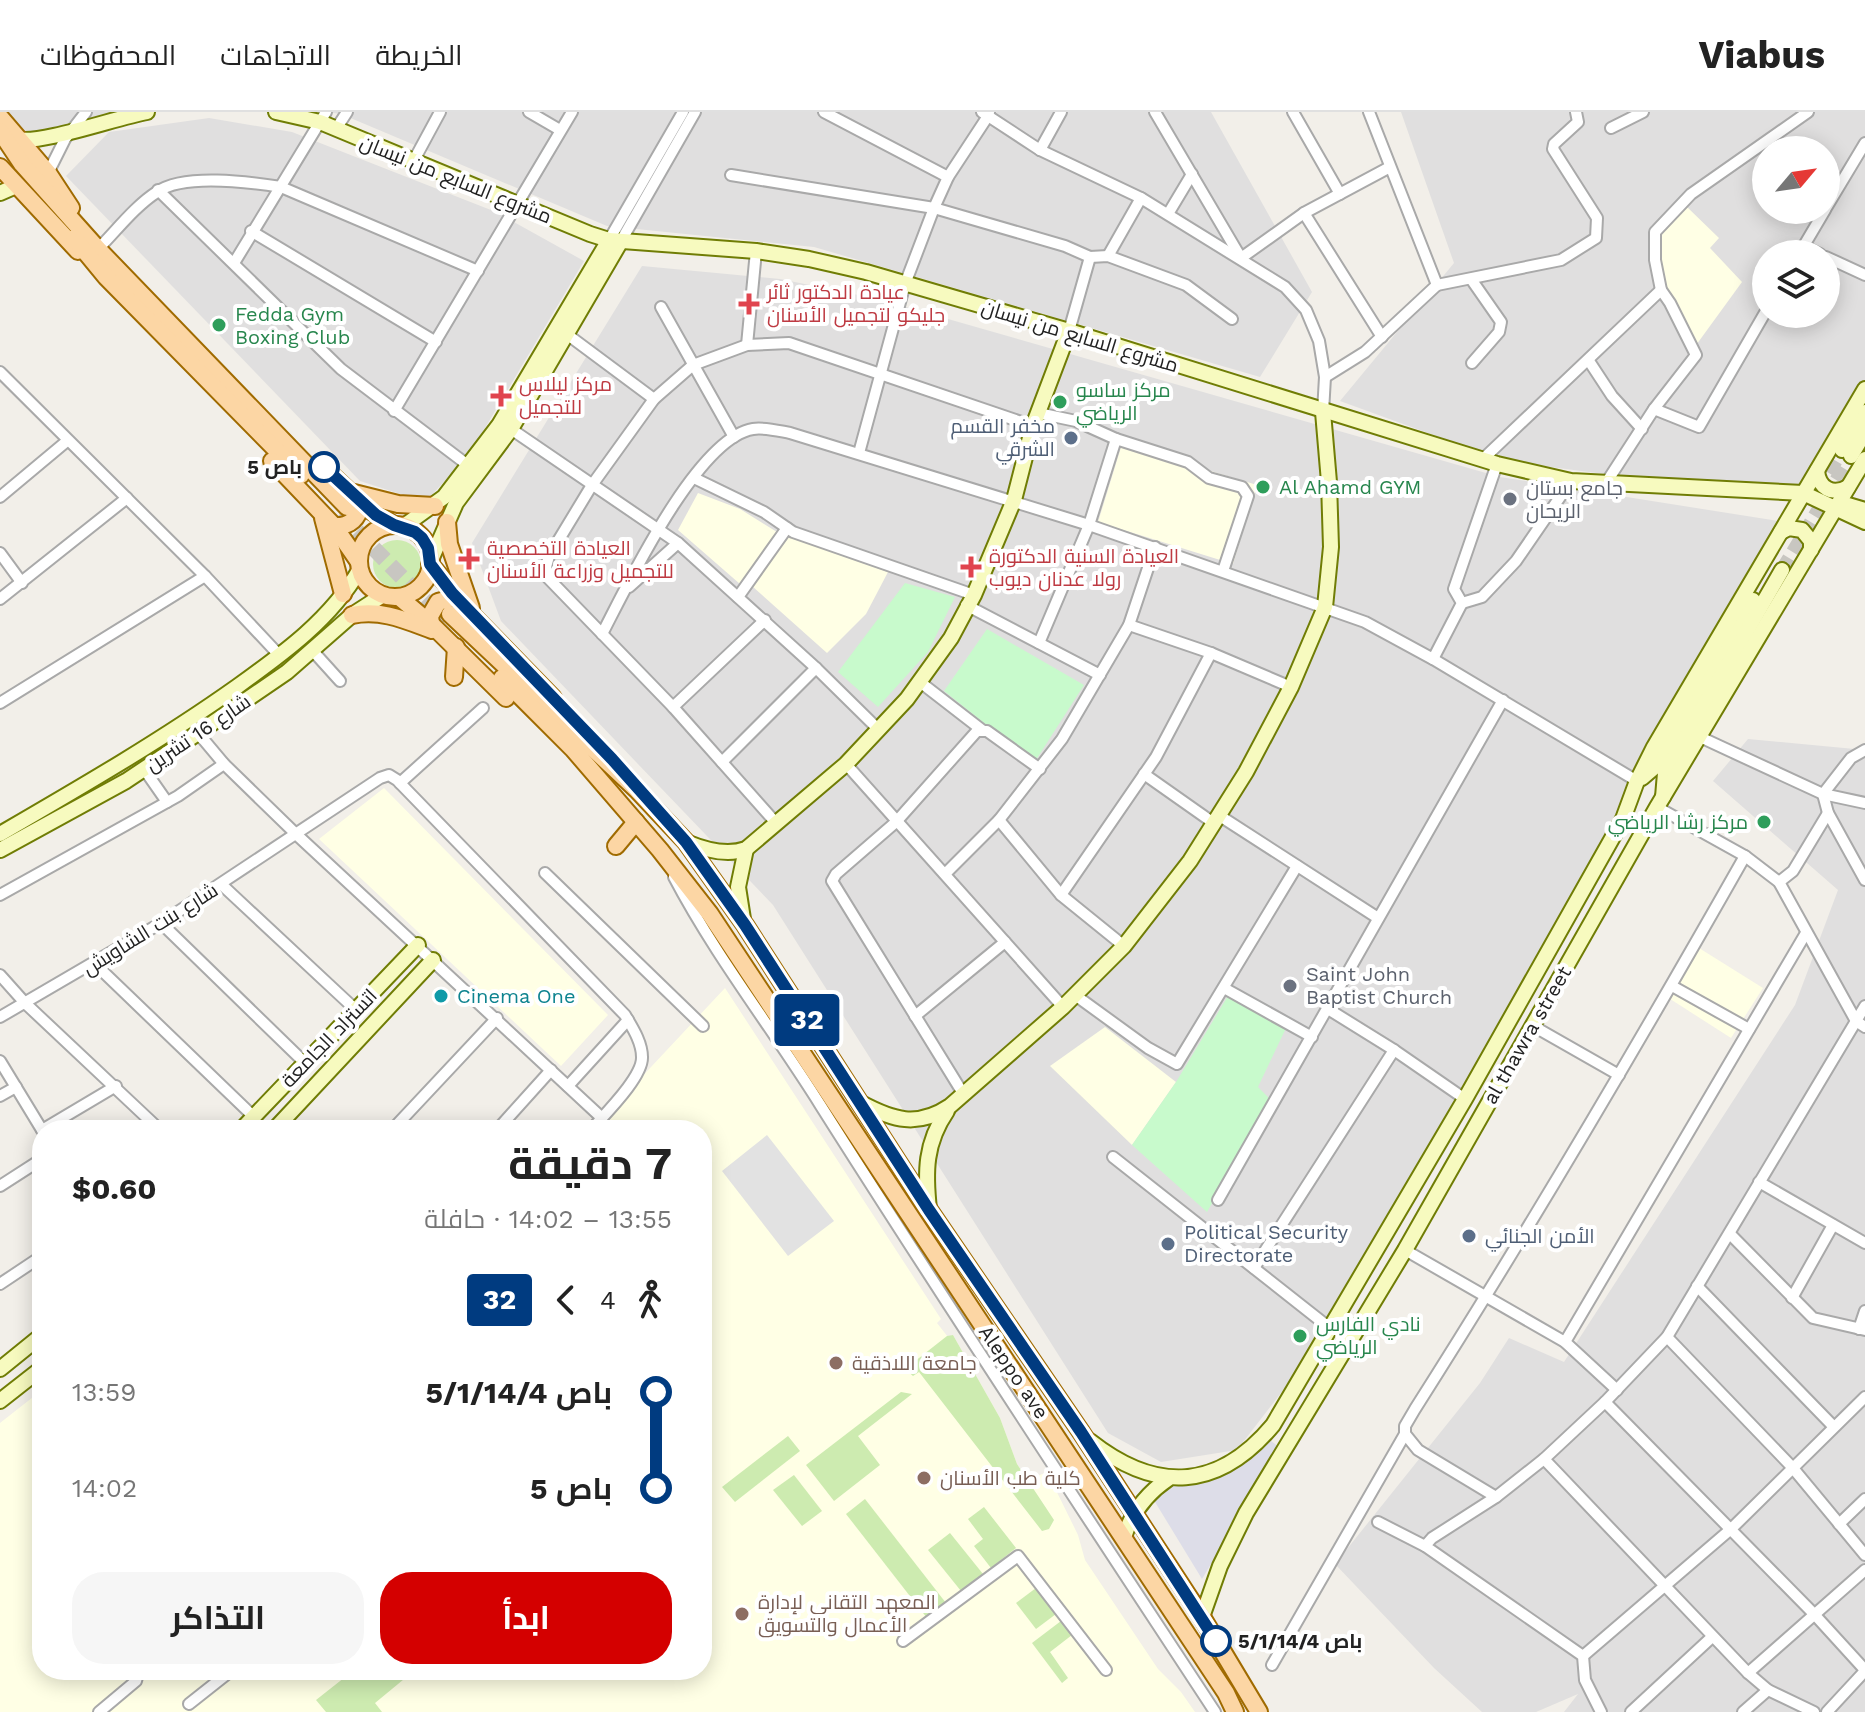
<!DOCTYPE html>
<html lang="ar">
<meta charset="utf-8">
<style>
:root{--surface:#fff;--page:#f6f6f6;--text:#222;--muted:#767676;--line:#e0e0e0;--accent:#d40000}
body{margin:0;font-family:"Work Sans",Cairo,sans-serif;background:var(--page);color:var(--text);direction:rtl;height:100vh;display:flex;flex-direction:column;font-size:30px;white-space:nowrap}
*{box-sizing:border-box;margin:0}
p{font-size:26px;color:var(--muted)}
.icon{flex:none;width:44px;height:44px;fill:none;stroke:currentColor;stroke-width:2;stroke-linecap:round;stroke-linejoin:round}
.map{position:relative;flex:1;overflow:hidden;direction:ltr}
.drawer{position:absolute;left:32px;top:1008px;width:680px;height:560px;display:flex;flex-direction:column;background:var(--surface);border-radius:32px;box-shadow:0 4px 20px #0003;direction:rtl}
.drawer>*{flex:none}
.badge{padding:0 16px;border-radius:6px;font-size:28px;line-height:52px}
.needle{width:52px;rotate:61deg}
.buttons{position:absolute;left:1752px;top:24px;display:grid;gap:16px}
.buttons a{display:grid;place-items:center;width:88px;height:88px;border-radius:50%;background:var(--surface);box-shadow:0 4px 20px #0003;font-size:40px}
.map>.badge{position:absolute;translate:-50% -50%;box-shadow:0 0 0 4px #fff}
.legs{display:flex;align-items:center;gap:12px;height:88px;padding:0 40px;font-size:26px}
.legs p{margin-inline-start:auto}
.headline{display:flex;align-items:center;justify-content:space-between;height:136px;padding:0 40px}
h1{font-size:44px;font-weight:700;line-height:60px}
.action{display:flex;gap:16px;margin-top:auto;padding:16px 40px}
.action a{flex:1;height:92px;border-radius:32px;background:var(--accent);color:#fff;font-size:32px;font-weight:700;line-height:92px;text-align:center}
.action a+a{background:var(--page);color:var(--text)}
ul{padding:0 40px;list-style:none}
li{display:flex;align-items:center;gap:28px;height:96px;font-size:30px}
li i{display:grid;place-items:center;width:12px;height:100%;margin:0 10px;background:currentColor}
li i::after{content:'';width:20px;height:20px;margin:-10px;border:6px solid;border-radius:50%;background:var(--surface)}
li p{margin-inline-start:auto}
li:first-child i{background:linear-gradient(#0000 50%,currentColor 0)}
li:last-child i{background:linear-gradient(currentColor 50%,#0000 0)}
header{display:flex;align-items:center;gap:48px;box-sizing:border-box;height:112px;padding:0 40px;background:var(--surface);border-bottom:2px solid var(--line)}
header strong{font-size:38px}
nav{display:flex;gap:44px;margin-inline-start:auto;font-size:28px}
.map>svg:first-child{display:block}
.residential{fill:#e0dfdf;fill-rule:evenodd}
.education{fill:#ffffe5}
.grass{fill:#cdebb0}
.park{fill:#c8facc}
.parking{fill:#e2e2e2}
.plaza{fill:#dddde8}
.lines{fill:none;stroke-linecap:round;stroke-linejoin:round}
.secondary-tunnel{stroke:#c8c6c1;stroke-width:14;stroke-dasharray:14 7;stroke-linecap:butt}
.primary-tunnel{stroke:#c8c6c1;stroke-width:16;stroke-dasharray:16 8;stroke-linecap:butt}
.street-casing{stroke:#a9a9a9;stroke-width:14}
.secondary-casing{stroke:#707d05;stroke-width:18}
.primary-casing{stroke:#a06b00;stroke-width:20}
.street{stroke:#fff;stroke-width:10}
.secondary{stroke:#f7fabf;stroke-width:14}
.primary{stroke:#fcd6a4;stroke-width:16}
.line-1-casing{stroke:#fff;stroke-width:18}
.line-1{stroke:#003b80;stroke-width:12}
.health-dot{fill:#e0444e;stroke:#fff;stroke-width:3}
.leisure-dot{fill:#2e9e5b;stroke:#fff;stroke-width:3}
.service-dot{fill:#5c6f8a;stroke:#fff;stroke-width:3}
.stop-1-dot{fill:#fff;stroke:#003b80;stroke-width:4}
.worship-dot{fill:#6b7280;stroke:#fff;stroke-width:3}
.culture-dot{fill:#0f9aa8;stroke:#fff;stroke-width:3}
.education-dot{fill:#8d6e63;stroke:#fff;stroke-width:3}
.labels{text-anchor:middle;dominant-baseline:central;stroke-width:8;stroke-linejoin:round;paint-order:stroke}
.street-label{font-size:20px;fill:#222;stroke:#fff}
.health-label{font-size:20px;fill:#be3a42;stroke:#fff;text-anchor:start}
.leisure-label{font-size:20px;fill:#27864d;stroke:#fff;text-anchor:start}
.service-label{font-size:20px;fill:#4e5e75;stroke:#fff;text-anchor:start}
.stop-label{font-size:20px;font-weight:bold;fill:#222;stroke:#fff;text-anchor:end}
.worship-label{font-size:20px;fill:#5b616d;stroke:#fff;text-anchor:start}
.culture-label{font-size:20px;fill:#0d838f;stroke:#fff;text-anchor:start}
.education-label{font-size:20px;fill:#785e54;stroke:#fff;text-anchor:start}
</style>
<header>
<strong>Viabus</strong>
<nav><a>الخريطة</a><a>الاتجاهات</a><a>المحفوظات</a></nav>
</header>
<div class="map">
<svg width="1865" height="1600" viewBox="0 0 1865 1600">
<rect width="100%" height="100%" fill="#f2efe9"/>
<g class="residential">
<path d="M7,0H136L22,26Z"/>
<path d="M326,0H1211L1312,180L1260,265L814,135L607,114L341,2Z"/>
<path d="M1401,0H1865V269L1796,387L1505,349L1340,289L1454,151ZM1766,38H1826V98H1766ZM1766,142H1826V202H1766Z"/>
<path d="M209,6L292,20L496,100L584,149L469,343L425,390L360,369L66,64L109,20Z"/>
<path d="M642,154L780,167L878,187L1500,365L1791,411L1294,1264L1237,1338L1161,1350L1108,1321L773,793L501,509L472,431Z"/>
<path d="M1748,627L1865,638V1600H1564L1578,1582L1536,1600H1482L1434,1556L1335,1452L1480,1271L1509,1226L1564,1250L1795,893L1838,778L1713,669Z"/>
</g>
<g class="education">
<path d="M1687,95L1719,126L1710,136L1742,170L1694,236L1662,166L1659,123Z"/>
<path d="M1122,332L1257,373L1233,452L1098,410Z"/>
<path d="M698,381L740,397L777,420L740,472L678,418Z"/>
<path d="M789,425L888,460L866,502L827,541L752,474Z"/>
<path d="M384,676L608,903L561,954L319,727Z"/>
<path d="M1699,836L1763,876L1731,926L1667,885Z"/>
<path d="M725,876L941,1207L937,1211L948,1225L953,1223L1000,1306L1017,1352L1028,1368L1047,1360L1078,1423L1085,1448L1158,1557L1181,1580L1195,1600H0V1311L42,1278V1558H702V1018H592Z"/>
<path d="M1105,915L1176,970L1132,1033L1050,954Z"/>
</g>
<g class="grass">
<circle cx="397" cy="452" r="24"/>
<path d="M953,1223L1000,1306L1017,1352L1054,1408L1049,1417L1042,1419L919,1260L913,1264L905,1257L947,1224Z"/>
<path d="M901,1280L912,1282L858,1324L880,1353L834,1389L806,1353Z"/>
<path d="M788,1324L800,1339L735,1390L722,1375Z"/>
<path d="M794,1363L822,1399L802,1414L773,1378Z"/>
<path d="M865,1387L946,1491L927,1506L846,1402Z"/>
<path d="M984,1395L1016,1436L991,1456L974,1434L983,1427L968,1407Z"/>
<path d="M950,1421L983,1462L961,1479L928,1438Z"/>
<path d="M1036,1476L1056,1502L1036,1517L1016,1491Z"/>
<path d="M1061,1509L1072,1523L1050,1540L1068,1566L1062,1571L1032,1531Z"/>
<path d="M354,1558H415L375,1591L382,1600H326L316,1588Z"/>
</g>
<g class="park">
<path d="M905,471L955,485L928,540L878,595L838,560Z"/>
<path d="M987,517L1084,573L1034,651L944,579Z"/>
<path d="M1231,879L1287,914L1258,975L1271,988L1207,1100L1132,1033L1176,970Z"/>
</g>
<path class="parking" d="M767,1023L834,1109L788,1144L722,1059Z"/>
<path class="plaza" d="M1270,1328L1280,1336L1202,1467L1152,1385L1175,1371L1227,1359L1246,1350Z"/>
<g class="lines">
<g class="secondary-tunnel">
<path d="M1818,379L1842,338"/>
<path d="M1782,458L1851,344"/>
</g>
<path class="primary-tunnel" d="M340,402L445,509"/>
<defs>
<g id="street">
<path d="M529,0L560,18"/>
<path d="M824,0L948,65"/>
<path d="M982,0L1040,38L1141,86L1285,175L1306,198L1319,229L1325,265L1323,300"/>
<path d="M1155,0L1241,146L1304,101L1390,55"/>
<path d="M1293,0L1340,82"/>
<path d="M1611,16L1643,0"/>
<path d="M336,17L347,0"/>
<path d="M1040,38L1061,0"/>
<path d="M413,50L440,0"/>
<path d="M48,61L65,27L86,0"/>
<path d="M731,63L934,96L1065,134L1090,145L1108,144L1186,173L1232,207"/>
<path d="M158,78L341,257L469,354"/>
<path d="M1826,96L1865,31"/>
<path d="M1304,101L1382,225"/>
<path d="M1168,102L1192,62"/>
<path d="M251,119L436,230"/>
<path d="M609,128L683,0"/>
<path d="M621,129L695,0"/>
<path d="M1803,134L1820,142"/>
<path d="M98,137C116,119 135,94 157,80C184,61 249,70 281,75L478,159"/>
<path d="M1799,142L1825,98"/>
<path d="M1108,144L1141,86"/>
<path d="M1826,145L1865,163"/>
<path d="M234,151L326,0"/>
<path d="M1471,167L1501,210L1499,220L1472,251"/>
<path d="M1437,173L1561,148L1596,126L1597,106L1553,37L1554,32L1578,10L1576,0"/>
<path d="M661,195L734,325"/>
<path d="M1069,219L1090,145"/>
<path d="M568,223L654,287"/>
<path d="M747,233L756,139"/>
<path d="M1589,249L1612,284L1642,317"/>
<path d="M0,260L205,464L280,544"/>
<path d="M1325,265L1365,240L1437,173L1369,0"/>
<path d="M1654,297L1699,315L1766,199"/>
<path d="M394,299L572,0"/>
<path d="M1038,301L1076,309L1116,327"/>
<path d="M511,317L678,431L816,556L878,617"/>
<path d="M859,341L905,172L934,96L948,65L988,4L989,0"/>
<path d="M1482,348L1661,178"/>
<path d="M694,366L764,400L793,420L974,483"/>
<path d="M1606,371L1654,297L1696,243L1670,191L1661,178L1655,148V120L1691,82L1808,0"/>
<path d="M0,385L67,329"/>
<path d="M0,441L22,471"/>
<path d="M629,475L678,431"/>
<path d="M738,485L787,416"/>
<path d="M0,487L127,386"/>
<path d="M1462,491L1482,485L1516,449L1571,369"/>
<path d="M966,493L1100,563"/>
<path d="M1129,513L1211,541L1291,575"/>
<path d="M602,522C627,474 697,326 753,317C764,315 779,319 790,321L1089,413L1365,510L1433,547L1637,669"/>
<path d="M1039,531L1089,413L1116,327L1188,350L1209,366L1242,375L1248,384L1223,459"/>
<path d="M312,538L340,569"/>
<path d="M1433,547L1462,491L1454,477L1497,352"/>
<path d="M920,570L982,618"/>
<path d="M0,591L205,464"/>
<path d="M673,595L765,508"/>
<path d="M198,621L224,652L297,723L602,1006"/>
<path d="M1700,625L1823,682L1865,691"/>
<path d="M1865,638L1851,646L1823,682L1828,701L1865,768"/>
<path d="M722,650L816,556"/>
<path d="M846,652L1063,895"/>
<path d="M144,657L167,690"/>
<path d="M1144,662L1215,712"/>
<path d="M400,671L483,596"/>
<path d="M1657,695L1745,744L1779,770L1856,909L1865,915"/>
<path d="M1220,704L1378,806"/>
<path d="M999,708L1061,783L1124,834"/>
<path d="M776,711L673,595L548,466L546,455L549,444L592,373L654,287L693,253L747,233L789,231L1033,314"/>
<path d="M545,761L703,914"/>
<path d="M945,762L999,708L1062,627L1129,513L1155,435"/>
<path d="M674,765C716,845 773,917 821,994C950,1198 1083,1399 1215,1600"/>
<path d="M1779,770L1793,759L1828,701"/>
<path d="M222,773L356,898"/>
<path d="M0,783L178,684L224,652"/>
<path d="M1061,783L1156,645L1211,541"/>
<path d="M161,811L305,951"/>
<path d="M95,852L254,1005"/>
<path d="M0,863L25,891L160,1018"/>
<path d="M1672,874L1749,917"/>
<path d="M1224,876L1312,925"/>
<path d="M1075,883L1148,936L1177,952L1297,754"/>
<path d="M1328,897L1394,938L1465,987"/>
<path d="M915,904L1005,830"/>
<path d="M0,905L161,811L380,666L389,663L397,668L625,903C632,915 642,930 642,945C643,965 604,1003 591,1018"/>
<path d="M1533,914L1619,963"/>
<path d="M0,949L42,1018"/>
<path d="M568,974L628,908"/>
<path d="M964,983L832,769L836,762L896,710L977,619H987L1040,657"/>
<path d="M0,984L16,975"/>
<path d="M42,1018L116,974"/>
<path d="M392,1018L497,906"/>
<path d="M497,1018L551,958"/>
<path d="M1113,1045L1331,1217"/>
<path d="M1759,1070L1865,1131"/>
<path d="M0,1074L42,1047"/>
<path d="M1218,1088L1503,588"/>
<path d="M1730,1122L1813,1206L1865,1218"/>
<path d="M1405,1138L1565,1230L1617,1278"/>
<path d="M1254,1156L1394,938"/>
<path d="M0,1172L42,1144"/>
<path d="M1697,1174L1833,1314"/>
<path d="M1792,1186L1833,1113"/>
<path d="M1859,1217L1865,1199"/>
<path d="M1667,1225L1792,1355L1865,1443"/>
<path d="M1565,1230L1806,821"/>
<path d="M1605,1290L1814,1502L1865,1558"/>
<path d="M1405,1322L1418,1338L1496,1385"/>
<path d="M1544,1347L1748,1561L1768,1578L1814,1600"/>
<path d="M1378,1410L1425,1434"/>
<path d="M1839,1412L1865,1387"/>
<path d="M903,1529L1018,1444L1106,1558"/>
<path d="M1583,1544L1731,1417L1865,1285"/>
<path d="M1272,1553L1405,1322V1314L1415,1297C1530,1116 1639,931 1745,744"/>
<path d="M1748,1561L1865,1458"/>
<path d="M189,1592L232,1558"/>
<path d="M99,1600L136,1569L139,1558"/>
<path d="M1601,1600L1585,1568L1583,1544L1425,1434L1432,1426L1496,1385L1544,1347L1605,1290L1667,1225L1865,894"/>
<path d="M1631,1600L1712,1525"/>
<path d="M1743,1600L1768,1578"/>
<path d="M1827,1600L1865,1559"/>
</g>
<g id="secondary">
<path d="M276,0L320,10L590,122L609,128L756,139L809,147L866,160L1069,219L1497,352L1571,369L1803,381L1865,410"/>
<path d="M17,27C40,33 118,5 147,0"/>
<path d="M0,81L16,74"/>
<path d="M1842,338L1865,300"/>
<path d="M1851,344L1865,320"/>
<path d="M1817,359C1819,376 1832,384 1848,375"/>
<path d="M1835,394L1848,393L1865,398"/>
<path d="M404,414L444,385L499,313L609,128"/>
<path d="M1781,420L1789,416L1802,418L1811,429V438"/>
<path d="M431,448L456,391L511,317L621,129"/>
<path d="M1642,666L1656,654L1753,488"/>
<path d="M1663,685L1665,661L1782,458"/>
<path d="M0,722C81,675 162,628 238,574C284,541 331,507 360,457"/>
<path d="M686,730C705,738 727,744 746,737L846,652L907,587L951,526L974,483L1014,388L1033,314L1069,219"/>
<path d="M0,738L126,669L198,621L287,560L352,503L383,483"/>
<path d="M743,807L738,775L746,737"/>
<path d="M861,991C893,1008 917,1016 950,994L1063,895L1124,834L1190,749L1246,660L1291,575L1325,495L1331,435L1329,370L1323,300"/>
<path d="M241,1018L418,833"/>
<path d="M274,1018L433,848"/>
<path d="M929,1097C925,1060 925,1031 947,999"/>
<path d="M0,1257L42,1223"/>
<path d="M0,1289L42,1256"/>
<path d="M1090,1329C1156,1381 1218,1379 1273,1313L1465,987L1623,707L1637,669L1654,635L1865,277"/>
<path d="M1124,1425C1132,1400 1146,1382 1168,1367"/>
<path d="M1202,1505L1220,1454L1246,1401L1405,1138L1657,695L1865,347"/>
</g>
<g id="primary">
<path d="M0,5L48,61L71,96"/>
<path d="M0,19L22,52L98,137L347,395"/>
<path d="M0,55L78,139"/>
<path d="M74,126L106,165L301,363"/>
<path d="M272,349L334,414L359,450"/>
<path d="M322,354L368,397L394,413"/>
<path d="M354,381L398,392L435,394"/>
<path d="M323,406L343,482"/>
<path d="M447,410L449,432L471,496"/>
<circle cx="395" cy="449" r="36"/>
<path d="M334,414C350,415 360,406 360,390"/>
<path d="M430,452L474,505L553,586"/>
<path d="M399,485L431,512L506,586"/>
<path d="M450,502L637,678L686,730L745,813L929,1098L1081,1320L1202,1505L1259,1600"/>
<path d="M352,503C381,497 405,508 432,518"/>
<path d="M431,512L430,504L438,490L453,486L460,489"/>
<path d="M454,565L456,535"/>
<path d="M502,566L573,637L660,738L710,802L1226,1581L1235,1600"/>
<path d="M616,734L636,710"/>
</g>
</defs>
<use href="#street" class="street-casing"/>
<use href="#secondary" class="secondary-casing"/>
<use href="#primary" class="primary-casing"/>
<use href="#street" class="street"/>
<use href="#secondary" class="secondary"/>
<use href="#primary" class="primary"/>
</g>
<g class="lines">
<defs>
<path id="line-1" d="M324,355L376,403L394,413L415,420L422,426L428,436L430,452L452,481L612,647L686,730L745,813L929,1098L1081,1320L1216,1529"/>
</defs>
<use href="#line-1" class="line-1-casing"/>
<use href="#line-1" class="line-1"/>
</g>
<g class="health-dot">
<path d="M745 180h8v8h8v8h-8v8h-8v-8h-8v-8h8z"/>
<path d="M497 272h8v8h8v8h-8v8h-8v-8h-8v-8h8z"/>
<path d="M465 435h8v8h8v8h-8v8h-8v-8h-8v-8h8z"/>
<path d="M967 443h8v8h8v8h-8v8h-8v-8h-8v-8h8z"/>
</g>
<g class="leisure-dot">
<circle cx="219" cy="213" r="8"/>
<circle cx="1060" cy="290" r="8"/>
<circle cx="1263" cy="375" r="8"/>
<circle cx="1764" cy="710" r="8"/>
<circle cx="1300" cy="1224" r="8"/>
</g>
<g class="service-dot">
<circle cx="1071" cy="326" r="8"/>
<circle cx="1469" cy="1124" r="8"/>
<circle cx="1168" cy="1132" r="8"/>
</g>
<g class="stop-1-dot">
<circle cx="324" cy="355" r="14"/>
<circle cx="1216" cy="1529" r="14"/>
</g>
<g class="worship-dot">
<circle cx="1510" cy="387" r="8"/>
<circle cx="1290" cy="874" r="8"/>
</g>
<circle class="culture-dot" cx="441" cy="884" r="8"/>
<g class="education-dot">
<circle cx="836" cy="1251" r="8"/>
<circle cx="924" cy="1366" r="8"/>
<circle cx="742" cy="1502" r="8"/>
</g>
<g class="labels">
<g class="street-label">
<text transform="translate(456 67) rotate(22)">مشروع السابع من نيسان</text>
<text transform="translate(1080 224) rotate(17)">مشروع السابع من نيسان</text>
<text transform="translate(198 621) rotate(-34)">شارع 16 تشرين</text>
<text transform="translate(150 817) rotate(-32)">شارع بنت الشاويش</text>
<text transform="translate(1527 923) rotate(-60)">al thawra street</text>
<text transform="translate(329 926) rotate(-46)">اتستراد الجامعة</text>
<text transform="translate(1014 1260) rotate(56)">Aleppo ave</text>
</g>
<g class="health-label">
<text x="767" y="180">عيادة الدكتور ثائر<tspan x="767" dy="23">جليكو لتجميل الأسنان</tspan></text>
<text x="519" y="272">مركز ليلاس<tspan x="519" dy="23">للتجميل</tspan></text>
<text x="487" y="436">العيادة التخصصية<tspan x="487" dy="23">للتجميل وزراعة الأسنان</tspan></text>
<text x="989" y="444">العيادة السنية الدكتورة<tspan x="989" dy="23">رولا عدنان ديوب</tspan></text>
</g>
<g class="leisure-label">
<text x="235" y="202">Fedda Gym<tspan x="235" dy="23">Boxing Club</tspan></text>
<text x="1076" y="278">مركز ساسو<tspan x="1076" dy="23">الرياضي</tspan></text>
<text x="1279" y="375">Al Ahamd GYM</text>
<text x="1748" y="710" text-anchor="end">مركز رشا الرياضي</text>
<text x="1316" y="1212">نادي الفارس<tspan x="1316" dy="23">الرياضي</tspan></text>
</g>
<g class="service-label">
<text x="1055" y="314" text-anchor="end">مخفر القسم<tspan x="1055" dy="23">الشرقي</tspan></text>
<text x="1184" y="1120">Political Security<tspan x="1184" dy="23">Directorate</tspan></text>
<text x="1485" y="1124">الأمن الجنائي</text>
</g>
<g class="stop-label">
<text x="302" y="355">باص 5</text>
<text x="1238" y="1529" text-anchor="start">باص 5/1/14/4</text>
</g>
<g class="worship-label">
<text x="1526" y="376">جامع بستان<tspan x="1526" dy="23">الريحان</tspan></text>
<text x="1306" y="862">Saint John<tspan x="1306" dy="23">Baptist Church</tspan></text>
</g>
<g class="culture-label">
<text x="457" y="884">Cinema One</text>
</g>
<g class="education-label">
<text x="852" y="1251">جامعة اللاذقية</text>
<text x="940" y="1366">كلية طب الأسنان</text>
<text x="758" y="1490">المعهد التقاني لإدارة<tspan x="758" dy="23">الأعمال والتسويق</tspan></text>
</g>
</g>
</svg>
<div class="buttons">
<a><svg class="needle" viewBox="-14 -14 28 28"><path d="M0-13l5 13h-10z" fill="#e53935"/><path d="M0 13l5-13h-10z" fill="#767676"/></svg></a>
<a><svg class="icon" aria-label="layers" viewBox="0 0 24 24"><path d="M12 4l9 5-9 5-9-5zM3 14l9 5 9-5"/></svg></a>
</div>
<b class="badge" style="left:807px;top:908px;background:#003b80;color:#fff">32</b>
<section class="drawer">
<div class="headline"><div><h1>7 دقيقة</h1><p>13:55 – 14:02 · حافلة</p></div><b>$0.60</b></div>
<div class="legs"><svg class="icon" aria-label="walk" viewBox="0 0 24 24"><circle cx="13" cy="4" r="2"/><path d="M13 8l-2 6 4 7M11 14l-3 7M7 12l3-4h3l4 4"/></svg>4<svg class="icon" aria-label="back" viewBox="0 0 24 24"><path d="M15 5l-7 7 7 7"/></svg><b class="badge" style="background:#003b80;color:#fff">32</b></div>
<ul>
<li><i style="color:#003b80"></i><b>باص 5/1/14/4</b><p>13:59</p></li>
<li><i style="color:#003b80"></i><b>باص 5</b><p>14:02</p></li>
</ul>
<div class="action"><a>ابدأ</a><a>التذاكر</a></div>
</section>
</div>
